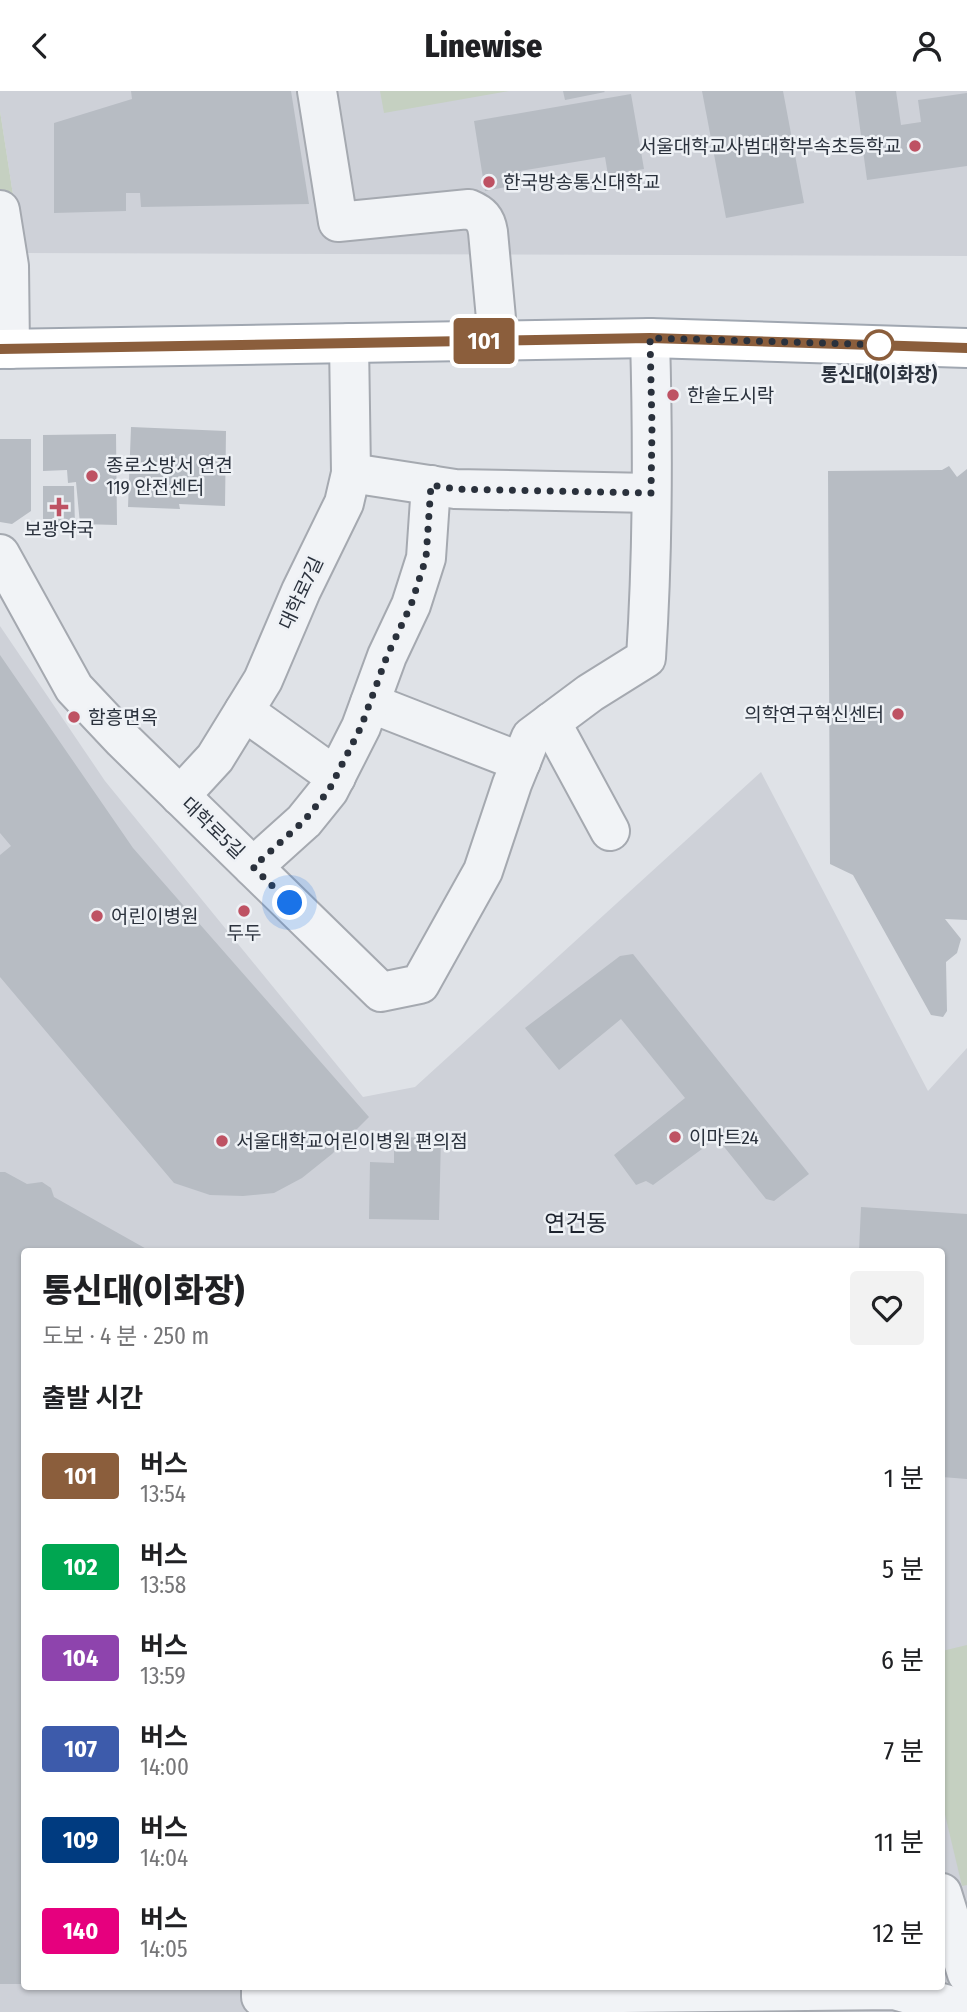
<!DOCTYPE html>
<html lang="ko">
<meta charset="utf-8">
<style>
:root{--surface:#fff;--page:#f2f2f2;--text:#202124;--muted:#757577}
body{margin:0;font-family:"Fira Sans Condensed","Noto Sans KR",sans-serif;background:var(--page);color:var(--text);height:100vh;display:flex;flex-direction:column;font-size:26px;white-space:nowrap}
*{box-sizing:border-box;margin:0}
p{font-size:23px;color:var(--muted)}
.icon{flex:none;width:38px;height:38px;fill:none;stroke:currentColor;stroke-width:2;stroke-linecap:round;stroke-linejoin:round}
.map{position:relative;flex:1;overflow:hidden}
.side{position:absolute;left:21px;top:1157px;width:924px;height:742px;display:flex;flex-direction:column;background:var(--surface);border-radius:7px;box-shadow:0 2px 5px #0004}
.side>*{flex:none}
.badge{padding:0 14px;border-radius:5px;font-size:24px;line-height:46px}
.you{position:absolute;width:35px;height:35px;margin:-18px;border:5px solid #fff;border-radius:50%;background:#1a73e8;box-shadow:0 0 0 10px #1a73e833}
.map>.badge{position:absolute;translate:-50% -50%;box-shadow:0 0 0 4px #fff}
h2{padding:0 21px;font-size:26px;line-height:63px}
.round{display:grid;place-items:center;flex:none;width:74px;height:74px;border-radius:7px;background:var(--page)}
.summary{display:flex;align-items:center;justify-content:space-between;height:119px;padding:0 21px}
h1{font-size:33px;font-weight:800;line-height:52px}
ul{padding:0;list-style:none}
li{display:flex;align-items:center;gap:21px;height:91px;padding:0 21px}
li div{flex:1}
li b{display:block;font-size:26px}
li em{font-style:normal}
li .badge{min-width:77px;font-weight:700;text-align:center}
header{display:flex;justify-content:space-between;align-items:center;height:91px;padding:0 21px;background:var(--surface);font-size:32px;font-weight:800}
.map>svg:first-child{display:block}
.built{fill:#ced1d8;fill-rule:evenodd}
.green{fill:#c5d0c1}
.building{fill:#b7bcc3}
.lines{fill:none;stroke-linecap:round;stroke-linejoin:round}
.minor-casing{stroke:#a5a9b0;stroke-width:42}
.major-casing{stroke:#a0a7b1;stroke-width:42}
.minor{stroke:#f1f3f6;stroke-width:38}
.major{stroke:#fff;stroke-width:38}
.line-casing{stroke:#fff;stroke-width:16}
.line{stroke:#8b5e3c;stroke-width:10}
.walk{stroke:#2a313c;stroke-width:7;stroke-dasharray:0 12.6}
.poi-dot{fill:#be5263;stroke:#eef1f5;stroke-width:2.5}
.stop-dot{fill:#fff;stroke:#8b5e3c;stroke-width:3.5}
.labels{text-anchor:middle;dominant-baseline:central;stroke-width:5;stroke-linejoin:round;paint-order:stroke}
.poi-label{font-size:19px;fill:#2a313c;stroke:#eef1f5;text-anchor:start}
.stop-label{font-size:19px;font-weight:bold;fill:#2a313c;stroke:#eef1f5}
.street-label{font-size:19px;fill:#2a313c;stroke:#eef1f5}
.quarter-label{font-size:23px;fill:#1c222d;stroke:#eef1f5}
</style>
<header><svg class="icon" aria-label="back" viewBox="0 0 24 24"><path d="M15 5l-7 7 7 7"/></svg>Linewise<svg class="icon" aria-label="person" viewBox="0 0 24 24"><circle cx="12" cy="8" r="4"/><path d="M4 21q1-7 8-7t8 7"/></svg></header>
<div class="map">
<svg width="967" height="1921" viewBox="0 0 967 1921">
<rect width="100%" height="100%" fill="#dfe2e7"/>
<g class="built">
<path d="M0,0H967V165L22,162L0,20Z"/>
<path d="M0,535L105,690L363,1006L415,996L761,681L928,1000L967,957V1921H0ZM24,1160H942V1895H24Z"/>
</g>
<g class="green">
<path d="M380,0H509L384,22Z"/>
<path d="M0,20L22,162L0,164Z"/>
<path d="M967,1554V1794L962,1795L942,1711V1560Z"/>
</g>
<g class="building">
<path d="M131,0H291L309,113L141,116L140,102H126V120L54,122V32L132,8Z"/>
<path d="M563,0H604L605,1L565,9Z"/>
<path d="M702,0H783L804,112L726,127Z"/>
<path d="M855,0H896L901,34L921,31L918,9L967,2V75L867,89Z"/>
<path d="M631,3L644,78L608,84L605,66L520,80L522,93L485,100L474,30Z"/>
<path d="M131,336L226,340L225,415L179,413L180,418L128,416Z"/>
<path d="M116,343L117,434L80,433L76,391L68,392L67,379L43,380V344Z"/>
<path d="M0,348H31V420L12,433L0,431Z"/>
<path d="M949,375L957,386L967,378V829L945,828L961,848L957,862L946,871L947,920L943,926L931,924L853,784L830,773L828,380L942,379Z"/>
<path d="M43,395H74L75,436L43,437Z"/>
<path d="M0,564L133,757L369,1026L332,1063L302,1087L274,1102L243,1105L210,1104L174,1092L0,886V764L11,755L0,742Z"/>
<path d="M633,863L809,1083L774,1110L766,1108L717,1047L653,1094L646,1090L636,1094L614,1064L685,1007L621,928L559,979L525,937L620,865Z"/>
<path d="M394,1046L441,1047L439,1129L369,1128L370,1071L394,1072Z"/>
<path d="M0,1081H5L27,1093L42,1091L51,1097L54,1106L150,1160H24V1893H0Z"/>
<path d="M861,1116L967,1123V1388L942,1386V1160H859Z"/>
</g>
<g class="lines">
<defs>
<g id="minor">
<path d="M317,0L338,131L469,118C481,123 486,128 488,141L498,249"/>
<path d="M0,119L9,175L10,258"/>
<path d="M351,382L455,398L651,402"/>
<path d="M0,463L74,597L123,649L381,901L420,893L483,780L512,693L531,646L590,602L646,567C653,460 653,353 650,247"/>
<path d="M370,612L521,671"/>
<path d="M244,620L336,686"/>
<path d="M551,631L610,740"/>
<path d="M180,705L215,667L263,589L301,500L344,412L351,382L349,252"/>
<path d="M253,776L304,730L329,699L361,636L387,565L411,514L426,467L431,394"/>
<path d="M942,1802L967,1883"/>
<path d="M261,1895V1906L894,1899L967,1919"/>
</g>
<path id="major" d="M0,258L650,247L967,257"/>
</defs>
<use href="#minor" class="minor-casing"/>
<use href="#major" class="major-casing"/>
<use href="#minor" class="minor"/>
<use href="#major" class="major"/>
</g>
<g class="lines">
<defs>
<path id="line" d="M0,258L650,247L967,257"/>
</defs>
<use href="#line" class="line-casing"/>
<use href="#line" class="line"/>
<path class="walk" d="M290,812L253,776L304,730L329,699L361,636L387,565L411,514L426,467L431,394L455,398L651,402L652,336L650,247L888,254H879"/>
</g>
<g class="poi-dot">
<circle cx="915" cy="55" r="7"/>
<circle cx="489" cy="91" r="7"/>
<circle cx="673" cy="304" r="7"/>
<circle cx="92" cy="385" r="7"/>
<path d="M55.5 405.5h7v7h7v7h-7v7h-7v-7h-7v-7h7z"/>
<circle cx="898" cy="623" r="7"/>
<circle cx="74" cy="626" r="7"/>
<circle cx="244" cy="820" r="7"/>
<circle cx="97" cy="825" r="7"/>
<circle cx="675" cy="1046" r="7"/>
<circle cx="222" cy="1050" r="7"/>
</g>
<circle class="stop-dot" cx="879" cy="254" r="14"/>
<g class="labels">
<g class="poi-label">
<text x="901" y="55" text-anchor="end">서울대학교사범대학부속초등학교</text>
<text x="503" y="91">한국방송통신대학교</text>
<text x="687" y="304">한솥도시락</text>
<text x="106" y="374">종로소방서 연견<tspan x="106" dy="22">119 안전센터</tspan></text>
<text x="59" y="438" text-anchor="middle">보광약국</text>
<text x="884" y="623" text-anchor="end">의학연구혁신센터</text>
<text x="88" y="626">함흥면옥</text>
<text x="111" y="825">어린이병원</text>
<text x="244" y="842" text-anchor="middle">두두</text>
<text x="689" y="1046">이마트24</text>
<text x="236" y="1050">서울대학교어린이병원 편의점</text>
</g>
<g class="stop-label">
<text x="879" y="283">통신대(이화장)</text>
</g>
<g class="street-label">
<text transform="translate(301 502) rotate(-65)">대학로7길</text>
<text transform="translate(213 737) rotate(44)">대학로5길</text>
</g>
<g class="quarter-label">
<text x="576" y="1132">연건동</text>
</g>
</g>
</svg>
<div class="you" style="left:290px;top:812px"></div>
<b class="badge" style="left:484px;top:250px;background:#8b5e3c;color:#fff">101</b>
<section class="side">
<div class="summary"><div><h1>통신대(이화장)</h1><p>도보 · 4 분 · 250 m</p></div><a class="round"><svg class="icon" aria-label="heart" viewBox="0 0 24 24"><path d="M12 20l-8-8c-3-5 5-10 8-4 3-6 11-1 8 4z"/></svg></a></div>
<h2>출발 시간</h2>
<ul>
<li><span class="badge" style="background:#8b5e3c;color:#fff">101</span><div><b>버스</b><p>13:54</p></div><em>1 분</em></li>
<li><span class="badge" style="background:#00a651;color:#fff">102</span><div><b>버스</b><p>13:58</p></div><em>5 분</em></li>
<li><span class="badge" style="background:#8e44ad;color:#fff">104</span><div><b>버스</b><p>13:59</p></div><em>6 분</em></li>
<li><span class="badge" style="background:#3d5bab;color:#fff">107</span><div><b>버스</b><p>14:00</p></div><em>7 분</em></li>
<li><span class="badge" style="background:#003b80;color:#fff">109</span><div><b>버스</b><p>14:04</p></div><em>11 분</em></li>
<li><span class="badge" style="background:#e6007e;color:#fff">140</span><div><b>버스</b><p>14:05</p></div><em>12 분</em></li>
</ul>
</section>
</div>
